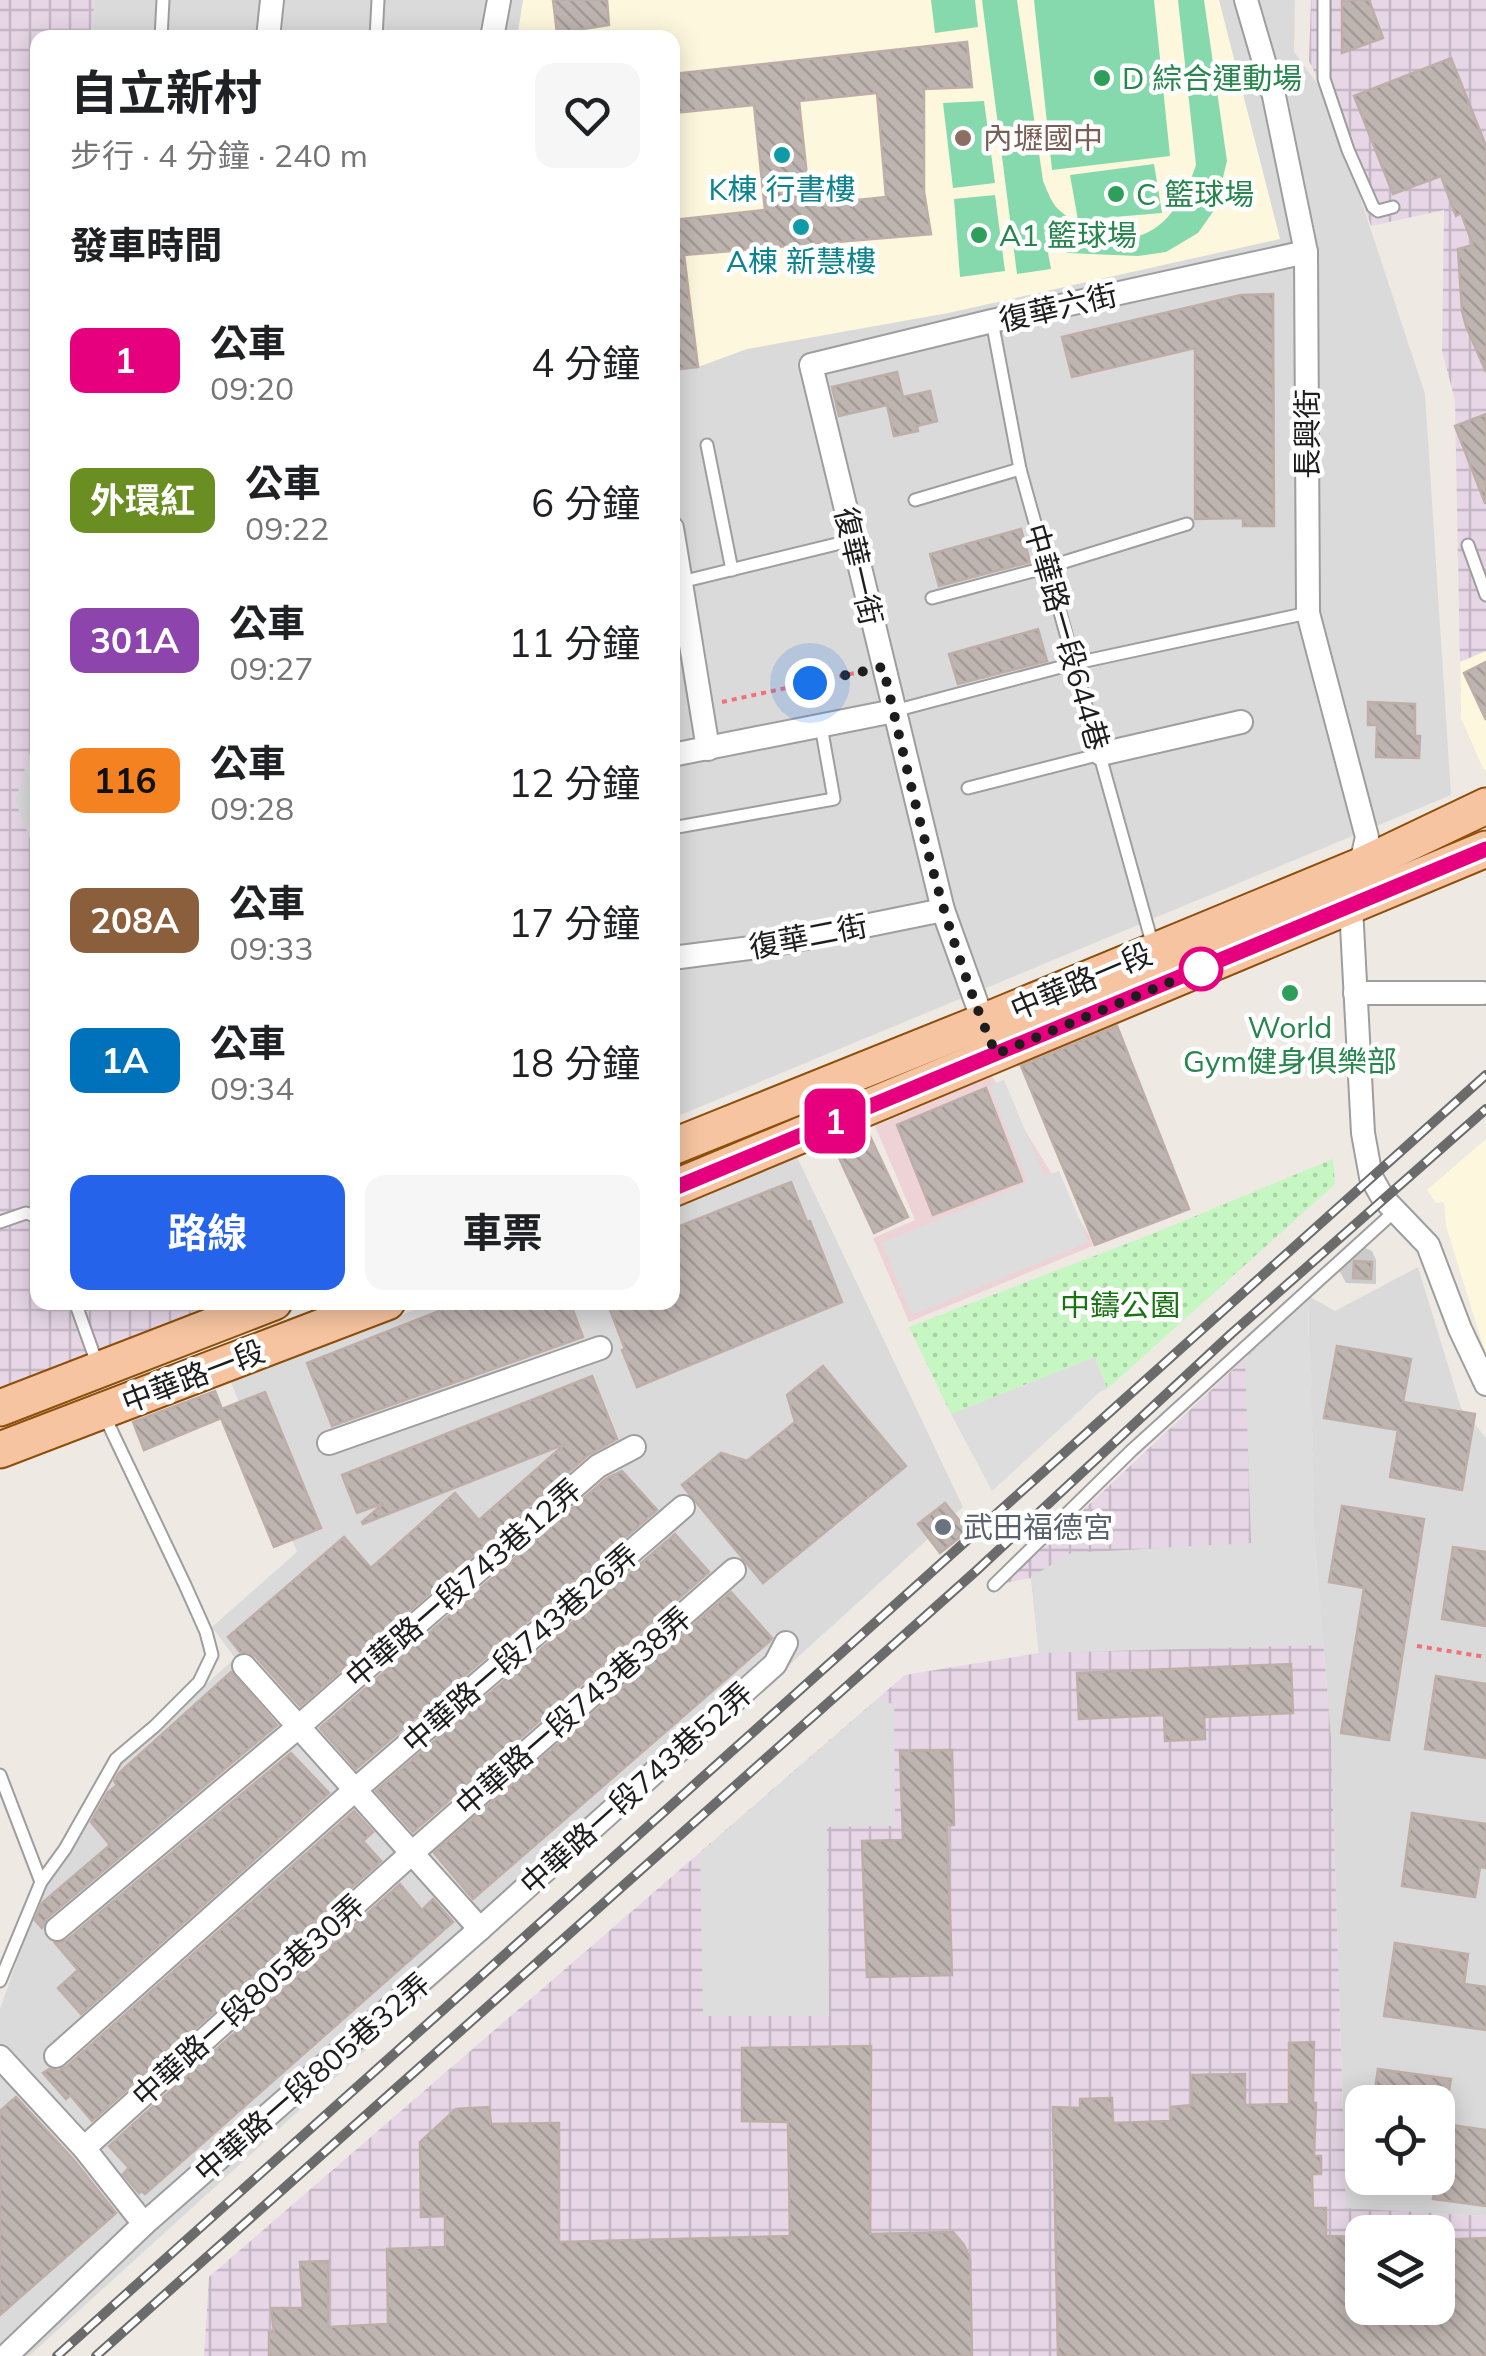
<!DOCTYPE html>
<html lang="zh-TW">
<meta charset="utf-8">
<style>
:root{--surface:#fff;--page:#f6f6f6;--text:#202124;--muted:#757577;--accent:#2563eb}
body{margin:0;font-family:Mulish,"Noto Sans TC",sans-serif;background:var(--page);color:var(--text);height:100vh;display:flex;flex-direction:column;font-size:38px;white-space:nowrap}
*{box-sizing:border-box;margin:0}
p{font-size:32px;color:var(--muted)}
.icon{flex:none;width:55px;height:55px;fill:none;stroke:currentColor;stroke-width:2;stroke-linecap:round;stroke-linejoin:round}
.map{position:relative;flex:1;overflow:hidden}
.sheet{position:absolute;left:30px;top:30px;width:650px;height:1280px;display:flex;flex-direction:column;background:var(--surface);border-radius:20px;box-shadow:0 5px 25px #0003}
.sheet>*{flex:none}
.badge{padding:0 20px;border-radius:15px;font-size:35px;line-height:65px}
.fabs{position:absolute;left:1345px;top:2085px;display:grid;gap:20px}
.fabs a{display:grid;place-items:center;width:110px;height:110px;border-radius:20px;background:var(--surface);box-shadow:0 5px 25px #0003;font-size:50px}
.you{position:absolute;width:50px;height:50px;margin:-25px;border:8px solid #fff;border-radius:50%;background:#1a73e8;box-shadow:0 0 0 15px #1a73e833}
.map>.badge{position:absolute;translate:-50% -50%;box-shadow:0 0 0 5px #fff}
h2{padding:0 40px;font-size:38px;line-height:90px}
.round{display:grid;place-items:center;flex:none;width:105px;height:105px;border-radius:20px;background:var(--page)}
.headline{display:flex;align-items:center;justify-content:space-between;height:170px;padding:0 40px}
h1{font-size:48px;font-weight:700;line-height:75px}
.primary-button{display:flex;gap:20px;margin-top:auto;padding:20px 40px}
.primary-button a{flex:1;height:115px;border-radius:20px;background:var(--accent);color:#fff;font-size:40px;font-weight:700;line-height:115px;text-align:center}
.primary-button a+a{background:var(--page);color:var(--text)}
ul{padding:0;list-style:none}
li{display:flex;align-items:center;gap:30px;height:140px;padding:0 40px}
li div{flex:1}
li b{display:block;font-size:38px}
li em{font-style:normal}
li .badge{min-width:110px;font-weight:700;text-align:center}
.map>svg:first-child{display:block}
.residential{fill:#dbdada;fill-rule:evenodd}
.commercial{fill:#eed3d6}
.industrial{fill:url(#industrial-grid);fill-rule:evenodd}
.education{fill:#fdf8dd}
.religious{fill:#cbcbcb}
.park{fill:url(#park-dots)}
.pitch{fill:#85d9ac}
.parking{fill:#ddd}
.building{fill:url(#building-back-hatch);stroke:#beaea7;stroke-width:2.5;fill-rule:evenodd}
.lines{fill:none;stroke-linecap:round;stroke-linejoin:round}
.service-casing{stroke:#9e9e9e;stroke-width:15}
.minor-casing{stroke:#9e9e9e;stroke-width:26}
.primary-casing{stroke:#8d4e09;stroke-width:39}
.path{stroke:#f17177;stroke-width:4;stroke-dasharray:5 5;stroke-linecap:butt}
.service{stroke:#fff;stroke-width:11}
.minor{stroke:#fff;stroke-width:22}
.primary{stroke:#f6c4a0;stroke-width:35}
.rail-casing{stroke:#6b6b6b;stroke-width:10}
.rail{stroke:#fff;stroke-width:6;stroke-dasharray:19;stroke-linecap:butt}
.line-casing{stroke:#fff;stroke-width:22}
.line{stroke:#e6007e;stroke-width:15}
.walk{stroke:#1d1d1d;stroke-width:10;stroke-dasharray:0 18}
.leisure-dot{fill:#2e9e5b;stroke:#fff;stroke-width:4}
.education-dot{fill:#8d6e63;stroke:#fff;stroke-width:4}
.culture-dot{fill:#0f9aa8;stroke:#fff;stroke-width:4}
.stop-dot{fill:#fff;stroke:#e6007e;stroke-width:5}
.worship-dot{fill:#6b7280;stroke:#fff;stroke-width:4}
.labels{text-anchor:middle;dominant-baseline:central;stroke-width:9;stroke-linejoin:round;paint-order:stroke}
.leisure-label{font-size:30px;fill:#27864d;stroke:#fff;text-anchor:start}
.education-label{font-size:30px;fill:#785e54;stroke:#fff;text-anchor:start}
.culture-label{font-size:30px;fill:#0d838f;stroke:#fff}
.street-label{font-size:30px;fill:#1d1d1d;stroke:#fff}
.park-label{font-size:30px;fill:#187412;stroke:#fff}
.worship-label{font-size:30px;fill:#5b616d;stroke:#fff;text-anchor:start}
</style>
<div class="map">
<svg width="1486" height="2356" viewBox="0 0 1486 2356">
<defs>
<pattern id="industrial-grid" width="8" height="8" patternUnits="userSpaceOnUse" patternTransform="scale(2.5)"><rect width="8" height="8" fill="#e6d6e6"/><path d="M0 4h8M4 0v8" fill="none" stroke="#c5b7c5"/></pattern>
<pattern id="park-dots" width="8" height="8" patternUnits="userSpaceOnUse" patternTransform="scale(2.5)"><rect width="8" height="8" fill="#c6f6c2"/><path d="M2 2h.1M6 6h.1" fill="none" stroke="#aad2a6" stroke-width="1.8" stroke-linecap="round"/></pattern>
<pattern id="building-back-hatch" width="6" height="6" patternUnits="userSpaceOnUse" patternTransform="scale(2.5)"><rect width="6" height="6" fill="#beb4b0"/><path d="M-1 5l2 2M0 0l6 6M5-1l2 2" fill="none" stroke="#a39a97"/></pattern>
</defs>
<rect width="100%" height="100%" fill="#eee9e3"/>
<g class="residential">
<path d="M95,0H1295L1294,52L1327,97L1425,394L1451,795L673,1118L672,38H90Z"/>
<path d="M37,727V859L15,801Z"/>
<path d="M797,1157L963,1507L29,2356H0V2009L43,1886L66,1861L119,1764L235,1658L212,1627L297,1552L231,1382L432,1303L672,1302L673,1207Z"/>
<path d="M1418,1267L1461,1408L1486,1438V2216L1346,2209L1331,1737L1314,1531L1310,1297L1335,1311ZM1362,2102H1438V2178H1362Z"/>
</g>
<path class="commercial" d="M992,1076L1095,1245L909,1322L873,1238L915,1220L875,1126Z"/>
<g class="industrial">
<path d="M0,0H95L90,37L38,38V727L15,801L38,859V1302H211L214,1310L0,1392Z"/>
<path d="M1311,0H1486V770L1484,771L1461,719L1455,400L1442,351L1444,210L1371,226L1327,97L1309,61Z"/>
<path d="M1310,1297L1314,1531L1331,1737L1346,2208L1486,2216V2356H204L209,2277L905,1675L1039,1653L1031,1578L994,1585L1030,1560ZM1362,2232H1438V2308H1362Z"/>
</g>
<g class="education">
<path d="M523,0H1219L1280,239L948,313L747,349L698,367L673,370L672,38H517Z"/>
<path d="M1486,651V770L1484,771L1461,719L1460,662Z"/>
<path d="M1486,1139V1355L1446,1226L1444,1202L1436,1203L1427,1190Z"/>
</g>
<path class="religious" d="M1357,1247H1363L1372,1251L1376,1260V1284L1346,1283L1339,1270Z"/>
<path class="park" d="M1333,1159L1335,1184L1107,1389L1095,1357L951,1414L909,1327L1152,1234Z"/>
<g class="pitch">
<path d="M931,0H975L978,27L935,33Z"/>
<path d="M982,0H1017L1043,181C1047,190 1051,202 1058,209C1075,225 1115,242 1138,236C1169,228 1187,192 1196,165L1178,0H1204L1227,161L1215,209L1198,233L1166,252L1138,256L1067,253L1044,231L1051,269L1017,274Z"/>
<path d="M1034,0H1154L1170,156L1052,170Z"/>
<path d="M984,101L995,183L953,188L943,103Z"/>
<path d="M1154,164L1162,213L1078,220L1070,175Z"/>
<path d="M995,195L1005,271L960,277L954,199Z"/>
</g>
<g class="parking">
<path d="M1004,1080L1044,1176L1059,1171L1089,1242L912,1315L882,1243L1028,1183L989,1086Z"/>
<path d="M1310,1297L1314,1531L1324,1645L1039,1653L1031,1577L1071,1553L1251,1543L1245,1359Z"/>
<path d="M1095,1357L1107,1389L1101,1391L992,1491L951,1414Z"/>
<path d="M879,1698L894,1705L895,1826L827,1827L829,2016H703L700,1853Z"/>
</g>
<g class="building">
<path d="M553,0H607L609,25L557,33Z"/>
<path d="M1342,0H1369L1383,38L1342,53Z"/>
<path d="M967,42L972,87L924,89V192L931,234L684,255L698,367L672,370V220L765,210L754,105L672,113V74ZM877,93L886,197L810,205L799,101Z"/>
<path d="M1451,58L1486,146V372L1466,326L1462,311L1458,249L1473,245L1461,213L1456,216L1441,176L1393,194L1354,96Z"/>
<path d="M1273,294L1274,526H1243V518L1195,519V348L1072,377L1062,337L1241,295Z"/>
<path d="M897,372L903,397L930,391L937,421L917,426L918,431L894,436L887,405L839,416L832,387Z"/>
<path d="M1486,414V503H1485L1455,426Z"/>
<path d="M1021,529L1030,562L939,586L930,554Z"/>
<path d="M1038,629L1047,661L958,684L949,654Z"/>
<path d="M1486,662V720L1464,673Z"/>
<path d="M1368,702L1415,704V736H1420L1419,758L1376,757L1377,725H1368Z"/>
<path d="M1117,1026L1189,1209L1095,1245L1021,1066Z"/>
<path d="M986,1088L1022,1181L933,1215L897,1125Z"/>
<path d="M867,1130L908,1217L874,1233L833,1145Z"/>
<path d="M791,1182L807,1222L810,1221L842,1302L637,1387L622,1350L625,1349L607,1302H672V1229Z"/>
<path d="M1354,1261L1372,1262L1371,1279L1353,1278Z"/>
<path d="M462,1302H570L583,1337L332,1426L307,1363Z"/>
<path d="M1337,1346L1411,1359L1403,1402L1475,1414L1462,1490L1390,1477L1398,1430L1324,1418Z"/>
<path d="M823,1366L906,1466L763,1583L682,1485L721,1453L747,1461L795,1422L787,1395Z"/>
<path d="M592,1376L617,1439L588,1455L300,1706L255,1656L248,1652H240L228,1637L344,1537L371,1568L455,1493L479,1520L565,1444L363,1524L362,1522L384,1503L357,1513L342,1475Z"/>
<path d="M215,1391L222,1409L265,1392L321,1528L274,1547L221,1418L144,1450L133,1422Z"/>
<path d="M622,1471L657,1510L356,1769L320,1728L607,1478Z"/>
<path d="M945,1503L968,1531L940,1553L918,1524Z"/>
<path d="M1342,1506L1424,1519L1389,1740L1341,1733L1364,1588L1329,1582Z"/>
<path d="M675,1534L709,1572L413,1832L376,1791Z"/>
<path d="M1453,1547L1486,1552V1626L1442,1619Z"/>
<path d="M731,1592L772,1638L770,1641L473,1899L434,1853Z"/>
<path d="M1291,1664L1293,1713L1204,1717L1205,1739L1165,1741L1164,1715L1079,1719L1077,1673Z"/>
<path d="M231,1672L277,1725L47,1918L42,1928L35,1920L42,1903L110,1845L91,1822L108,1792L117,1785L114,1781L119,1773Z"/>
<path d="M1436,1676L1486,1684V1758L1425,1749Z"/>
<path d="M952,1750L954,1825H947L952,1975L867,1977L862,1841L903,1840L900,1751Z"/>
<path d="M291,1753L329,1793L81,2014L58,1988L78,1970L55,1943L67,1940Z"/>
<path d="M354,1811L373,1832L363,1841L381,1861L92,2121L70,2095L66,2099L43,2073L49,2069L58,2071L66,2067Z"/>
<path d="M1412,1813L1486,1824V1868L1480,1867L1475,1897L1402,1886Z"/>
<path d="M400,1884L422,1910L433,1899L453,1922L145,2194L142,2191L139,2193L123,2174L129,2168L109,2146Z"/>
<path d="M1395,1943L1468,1954L1464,1984L1486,1987V2030L1384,2016Z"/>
<path d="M1314,2042L1313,2103H1316L1314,2156H1321V2174H1312L1313,2208H1326V2236L1362,2237V2308H1438V2240L1486,2238V2356H1058L1053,2107L1080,2108V2099L1112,2098L1113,2123L1171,2121V2107L1192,2105L1191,2075L1245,2074V2105L1289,2104V2043Z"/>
<path d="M871,2046L870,2234L953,2232L964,2245L970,2259L972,2356H269V2332H274L271,2308H303L300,2262L328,2261V2327L388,2324L387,2249L445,2247V2216L421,2217L420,2142L456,2109L489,2107L491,2124L559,2123V2242L790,2236L788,2122L742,2121V2048Z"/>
<path d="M1378,2069L1451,2079L1447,2102H1373Z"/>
<path d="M16,2097L73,2159L116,2213L0,2315V2111Z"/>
<path d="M1438,2123L1486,2130V2206L1433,2199L1440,2152H1438Z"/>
</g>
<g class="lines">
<defs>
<g id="service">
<path d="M1324,0V79L1348,150L1373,207L1378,211L1393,207"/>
<path d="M161,38L163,0"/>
<path d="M376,38L378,0"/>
<path d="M992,321L1020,469L1153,946"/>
<path d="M707,445L732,570"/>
<path d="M915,500L1020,469"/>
<path d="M1468,545L1486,595"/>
<path d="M681,582L853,540"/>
<path d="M932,598L1048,567L1187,524"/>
<path d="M894,711L1076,663L1308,613"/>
<path d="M968,788L1101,754"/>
<path d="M672,828L834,799L821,726"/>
<path d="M0,1222L26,1213L38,1217"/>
<path d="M75,1302L98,1366"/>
<path d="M994,1585L1131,1451L1395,1211"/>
<path d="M0,1775L41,1882"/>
<path d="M0,1981L41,1882L65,1849L116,1759L155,1726L199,1682L212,1655L206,1632L185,1585L104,1415"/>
</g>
<g id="minor">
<path d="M1246,0L1274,96L1306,252L1308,613L1367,837L1351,907L1363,1133L1371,1177L1383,1198L1428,1245L1460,1329L1486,1384"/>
<path d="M268,38L272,0"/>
<path d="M492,38L499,0"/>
<path d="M672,528L708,749"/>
<path d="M1101,754L1241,722"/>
<path d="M672,755L894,711"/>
<path d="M672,958L766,946L943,910"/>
<path d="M1355,993H1483"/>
<path d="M987,1032L943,910L811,365L992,321L1306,252"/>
<path d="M329,1443L600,1348"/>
<path d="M244,1666L480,1929"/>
<path d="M57,1929L297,1728L598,1466L634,1447"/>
<path d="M56,2056L356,1789L683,1507"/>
<path d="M0,2057L84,2148L144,2224"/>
<path d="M84,2148L412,1853L734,1570"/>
<path d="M6,2356L144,2224L480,1929L775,1664L786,1643"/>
</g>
<g id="primary">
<path d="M672,1147L983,1022L1358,867L1486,806"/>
<path d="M672,1189L1486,849"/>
<path d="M0,1408L274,1302"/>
<path d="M0,1450L387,1302"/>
</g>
</defs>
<use href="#service" class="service-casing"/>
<use href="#minor" class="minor-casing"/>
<use href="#primary" class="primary-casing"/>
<g class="path">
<path d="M722,702L864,671"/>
<path d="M1417,1646L1486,1657"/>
</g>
<use href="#service" class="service"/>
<use href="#minor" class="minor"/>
<use href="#primary" class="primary"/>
<defs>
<g id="rail">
<path d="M57,2356L1486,1075"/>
<path d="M96,2356L976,1571L1231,1334L1486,1109"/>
</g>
</defs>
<use href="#rail" class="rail-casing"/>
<use href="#rail" class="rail"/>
</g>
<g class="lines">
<defs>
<path id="line" d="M672,1189L1486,849"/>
</defs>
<use href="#line" class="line-casing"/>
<use href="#line" class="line"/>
<path class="walk" d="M810,683L883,667C914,798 942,930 996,1054L1209,966L1201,969"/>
</g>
<g class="leisure-dot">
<circle cx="1102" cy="78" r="10"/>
<circle cx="1116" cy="194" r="10"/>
<circle cx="979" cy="235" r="10"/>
<circle cx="1290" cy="993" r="10"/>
</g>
<circle class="education-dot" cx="963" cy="138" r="10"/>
<g class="culture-dot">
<circle cx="782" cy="155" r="10"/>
<circle cx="801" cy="227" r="10"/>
</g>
<circle class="stop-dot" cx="1201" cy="969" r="20"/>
<circle class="worship-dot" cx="943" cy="1527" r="10"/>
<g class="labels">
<g class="leisure-label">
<text x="1122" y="78">D 綜合運動場</text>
<text x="1136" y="194">C 籃球場</text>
<text x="999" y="235">A1 籃球場</text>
<text x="1290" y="1027" text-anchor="middle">World<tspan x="1290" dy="34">Gym健身俱樂部</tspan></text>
</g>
<g class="education-label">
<text x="983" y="138">內壢國中</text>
</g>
<g class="culture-label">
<text x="782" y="189">K棟 行書樓</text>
<text x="801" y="261">A棟 新慧樓</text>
</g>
<g class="street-label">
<text transform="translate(1058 307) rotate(-13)">復華六街</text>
<text transform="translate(1307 434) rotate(-90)">長興街</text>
<text transform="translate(859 566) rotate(77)">復華一街</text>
<text transform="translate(1067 637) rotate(74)">中華路一段644巷</text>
<text transform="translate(808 936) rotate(-11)">復華二街</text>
<text transform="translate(1081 981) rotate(-23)">中華路一段</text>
<text transform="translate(193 1376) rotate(-21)">中華路一段</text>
<text transform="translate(463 1583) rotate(-41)">中華路一段743巷12弄</text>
<text transform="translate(520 1648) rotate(-41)">中華路一段743巷26弄</text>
<text transform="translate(573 1711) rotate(-41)">中華路一段743巷38弄</text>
<text transform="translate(636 1788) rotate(-42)">中華路一段743巷52弄</text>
<text transform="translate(248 2000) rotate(-42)">中華路一段805巷30弄</text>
<text transform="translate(312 2077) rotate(-41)">中華路一段805巷32弄</text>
</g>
<g class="park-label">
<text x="1120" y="1305">中鑄公園</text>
</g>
<g class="worship-label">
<text x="963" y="1527">武田福德宮</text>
</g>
</g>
</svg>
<div class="fabs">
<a><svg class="icon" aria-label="locate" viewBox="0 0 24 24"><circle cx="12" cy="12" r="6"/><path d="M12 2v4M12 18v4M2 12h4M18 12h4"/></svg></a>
<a><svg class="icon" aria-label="layers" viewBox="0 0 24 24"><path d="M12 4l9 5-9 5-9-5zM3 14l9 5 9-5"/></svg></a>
</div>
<div class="you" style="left:810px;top:683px"></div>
<b class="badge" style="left:835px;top:1121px;background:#e6007e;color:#fff">1</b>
<section class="sheet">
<div class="headline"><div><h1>自立新村</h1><p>步行 · 4 分鐘 · 240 m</p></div><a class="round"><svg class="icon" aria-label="heart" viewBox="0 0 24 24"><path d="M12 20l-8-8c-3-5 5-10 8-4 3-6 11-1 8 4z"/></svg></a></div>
<h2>發車時間</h2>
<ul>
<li><span class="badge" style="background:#e6007e;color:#fff">1</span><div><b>公車</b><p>09:20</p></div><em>4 分鐘</em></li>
<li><span class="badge" style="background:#6b8e23;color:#fff">外環紅</span><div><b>公車</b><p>09:22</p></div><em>6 分鐘</em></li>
<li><span class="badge" style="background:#8e44ad;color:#fff">301A</span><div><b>公車</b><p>09:27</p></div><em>11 分鐘</em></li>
<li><span class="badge" style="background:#f58220;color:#111">116</span><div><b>公車</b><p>09:28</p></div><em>12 分鐘</em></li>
<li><span class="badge" style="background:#8b5e3c;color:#fff">208A</span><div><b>公車</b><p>09:33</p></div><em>17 分鐘</em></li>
<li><span class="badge" style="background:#0072bc;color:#fff">1A</span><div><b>公車</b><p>09:34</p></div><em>18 分鐘</em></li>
</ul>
<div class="primary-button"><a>路線</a><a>車票</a></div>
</section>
</div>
